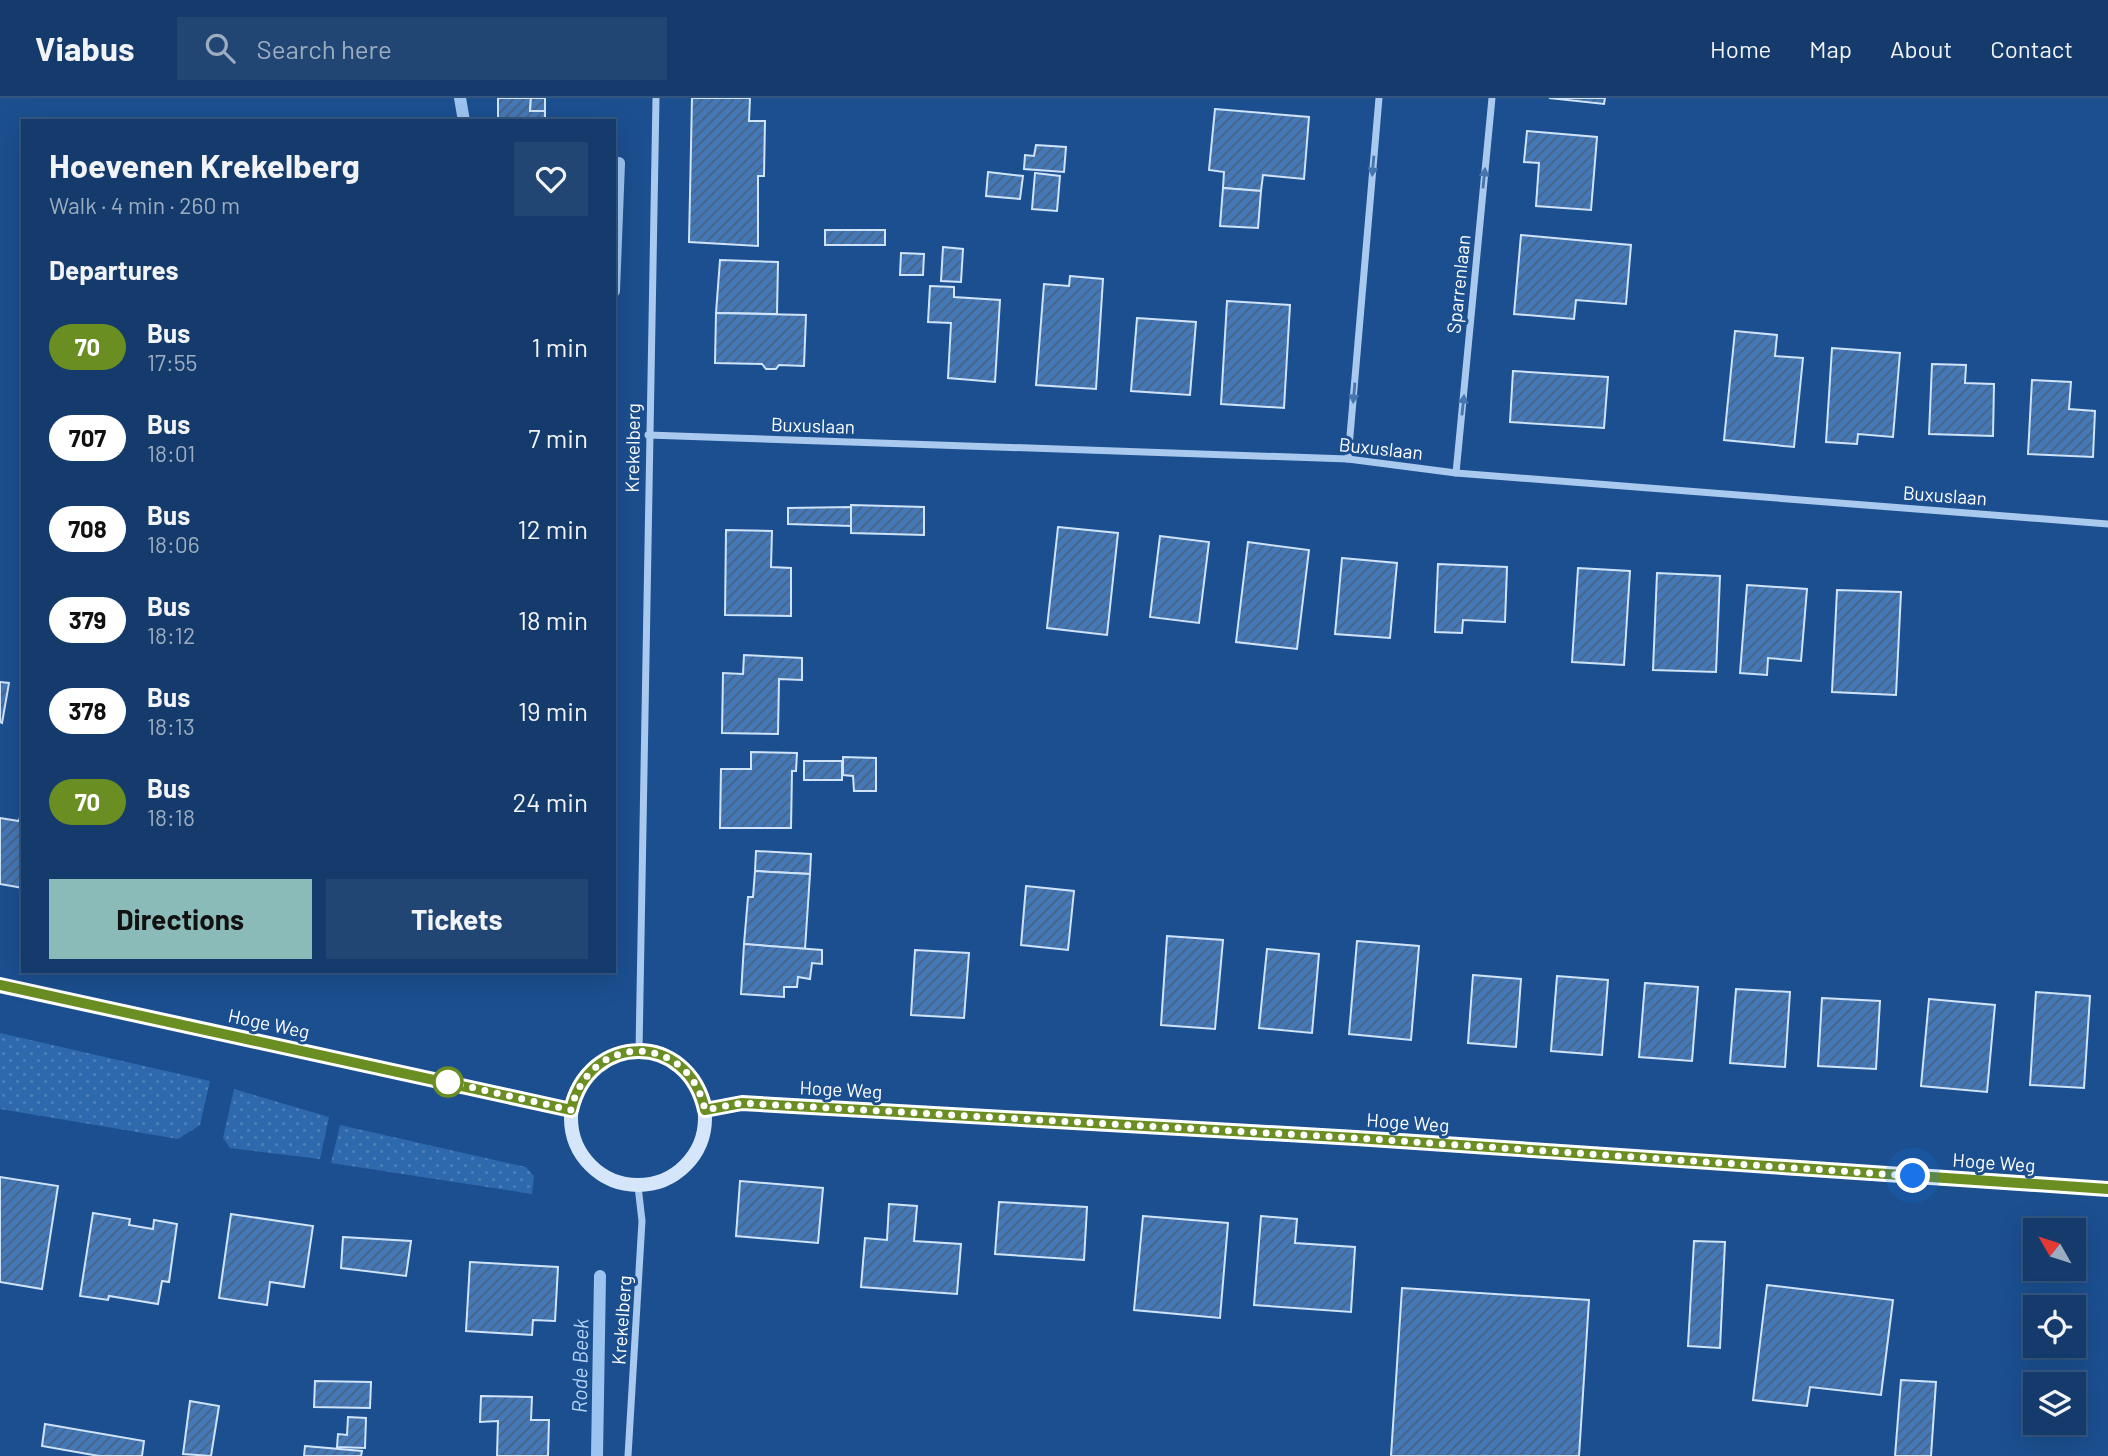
<!DOCTYPE html>
<meta charset="utf-8">
<style>
:root{--surface:#143b6b;--page:#214673;--text:#f1f3f6;--muted:#9dadc1;--line:#33557e;--accent:#8bbbb9}
body{margin:0;font-family:Barlow,sans-serif;background:var(--page);color:var(--text);height:100vh;display:flex;flex-direction:column;font-size:26px;white-space:nowrap}
*{box-sizing:border-box;margin:0}
p{font-size:23px;color:var(--muted)}
.icon{flex:none;width:38px;height:38px;fill:none;stroke:currentColor;stroke-width:2;stroke-linecap:round;stroke-linejoin:round}
.map{position:relative;flex:1;overflow:hidden}
.details{position:absolute;left:21px;top:21px;width:595px;height:854px;display:flex;flex-direction:column;background:var(--surface);border-radius:0px;box-shadow:0 7px 28px #0002,0 0 0 2px var(--line)}
.details>*{flex:none}
.badge{padding:0 14px;border-radius:23px;font-size:24px;line-height:46px}
.needle{width:46px;rotate:309deg}
.controls{position:absolute;left:2023px;top:1120px;display:grid;gap:14px}
.controls a{display:grid;place-items:center;width:63px;height:63px;border-radius:0px;background:var(--surface);box-shadow:0 7px 28px #0002,0 0 0 2px var(--line);font-size:35px}
.you{position:absolute;width:35px;height:35px;margin:-18px;border:5px solid #fff;border-radius:50%;background:#1a73e8;box-shadow:0 0 0 10px #1a73e833}
.map>.badge{position:absolute;translate:-50% -50%;box-shadow:0 0 0 4px #fff}
h2{padding:0 28px;font-size:26px;line-height:63px}
.round{display:grid;place-items:center;flex:none;width:74px;height:74px;border-radius:0px;background:var(--page)}
.summary{display:flex;align-items:center;justify-content:space-between;height:119px;padding:0 28px}
h1{font-size:33px;font-weight:700;line-height:52px}
.cta{display:flex;gap:14px;margin-top:auto;padding:14px 28px}
.cta a{flex:1;height:80px;border-radius:0px;background:var(--accent);color:#111;font-size:28px;font-weight:700;line-height:80px;text-align:center}
.cta a+a{background:var(--page);color:var(--text)}
ul{padding:0;list-style:none}
li{display:flex;align-items:center;gap:21px;height:91px;padding:0 28px}
li div{flex:1}
li b{display:block;font-size:26px}
li em{font-style:normal}
li .badge{min-width:77px;font-weight:700;text-align:center}
header{display:flex;align-items:center;gap:42px;box-sizing:border-box;height:98px;padding:0 35px;background:var(--surface);border-bottom:2px solid var(--line)}
header strong{font-size:33px}
nav{display:flex;gap:38px;margin-inline-start:auto;font-size:24px}
.search{width:490px;height:63px;background:var(--page);display:flex;align-items:center;gap:18px;box-sizing:border-box;padding:0 24px;border-radius:0px;color:var(--muted);font-size:26px}
.map>svg:first-child{display:block}
.grass{fill:url(#grass-dots)}
.lines{fill:none;stroke-linecap:round;stroke-linejoin:round}
.stream{stroke:#9cc4f0;stroke-width:12}
.building{fill:url(#building-hatch);stroke:#cfe3fa;stroke-width:2}
.street{stroke:#a9c9ee;stroke-width:7}
.secondary{stroke:#d6e6fa;stroke-width:14}
.oneway{fill:#4674ac}
.line-casing{stroke:#fff;stroke-width:16}
.line{stroke:#6b8e23;stroke-width:10}
.walk{stroke:#fff;stroke-width:7;stroke-dasharray:0 12.6}
.stop-dot{fill:#fff;stroke:#6b8e23;stroke-width:3.5}
.labels{text-anchor:middle;dominant-baseline:central;stroke-width:6;stroke-linejoin:round;paint-order:stroke}
.street-label{font-size:19px;fill:#fff;stroke:#1b4f8f}
.water-label{font-size:21px;font-style:italic;fill:#b5d3f5;stroke:#1b4f8f}
</style>
<header>
<strong>Viabus</strong>
<div class="search"><svg class="icon" aria-label="search" viewBox="0 0 24 24"><circle cx="10" cy="10" r="6"/><path d="M15 15l6 6"/></svg>Search here</div>
<nav><a>Home</a><a>Map</a><a>About</a><a>Contact</a></nav>
</header>
<div class="map">
<svg width="2108" height="1358" viewBox="0 0 2108 1358">
<defs>
<pattern id="grass-dots" width="8" height="8" patternUnits="userSpaceOnUse" patternTransform="scale(1.75)"><rect width="8" height="8" fill="#2e69ad"/><path d="M2 2h.1M6 6h.1" fill="none" stroke="#4d80b9" stroke-width="1.8" stroke-linecap="round"/></pattern>
<pattern id="building-hatch" width="6" height="6" patternUnits="userSpaceOnUse" patternTransform="scale(1.75)"><rect width="6" height="6" fill="#4478b7"/><path d="M-1 1l2-2M0 6l6-6M5 7l2-2" fill="none" stroke="#486282"/></pattern>
</defs>
<rect width="100%" height="100%" fill="#1b4f8f"/>
<g class="grass">
<path d="M0,935L210,983L200,1027L178,1041L0,1011Z"/>
<path d="M234,991L329,1019L320,1061L230,1050L223,1040Z"/>
<path d="M340,1027L526,1069L534,1078L532,1096L331,1065Z"/>
</g>
<g class="lines">
<g class="stream">
<path d="M460,0L464,23"/>
<path d="M614,65H619L614,193"/>
<path d="M597,1358L600,1178"/>
</g>
</g>
<g class="building">
<path d="M498,0H531L530,13H545V23H498Z"/>
<path d="M531,0H545V13H530Z"/>
<path d="M692,0H750L749,23H765L764,78H758V148L689,144Z"/>
<path d="M1549,0H1605L1604,6Z"/>
<path d="M1215,11L1309,19L1304,81L1263,77L1261,93L1223,90L1224,74L1209,72Z"/>
<path d="M1527,33L1597,39L1591,112L1536,108L1539,65L1524,64Z"/>
<path d="M1036,47L1066,49L1064,74L1024,71L1025,57L1034,58Z"/>
<path d="M988,74L1023,78L1020,101L986,98Z"/>
<path d="M1035,75L1060,78L1057,113L1032,111Z"/>
<path d="M1223,90L1261,93L1258,130L1220,128Z"/>
<rect x="825" y="132" width="60" height="15"/>
<path d="M1521,137L1631,147L1626,206L1576,202L1574,221L1514,216Z"/>
<path d="M943,149L963,151L961,184L941,183Z"/>
<path d="M901,155L924,156L923,177H900Z"/>
<path d="M720,162L778,164L777,216L716,215Z"/>
<path d="M1070,178L1103,181L1096,291L1036,287L1044,186L1069,188Z"/>
<path d="M930,188L954,189V199L1000,202L995,284L948,280L951,225L928,224Z"/>
<path d="M1227,203L1290,207L1284,310L1221,306Z"/>
<path d="M716,215L806,217L804,268L779,267L776,271H766L762,266L715,265Z"/>
<path d="M1137,220L1196,224L1190,297L1131,293Z"/>
<path d="M1735,233L1777,237L1775,258L1803,260L1794,349L1724,342Z"/>
<path d="M1832,250L1900,255L1893,339L1858,336L1857,346L1826,344Z"/>
<path d="M1932,266L1966,267L1965,285L1994,286L1993,338L1929,336Z"/>
<path d="M1513,273L1608,279L1604,330L1510,324Z"/>
<path d="M2032,282L2071,284L2069,311L2095,313L2093,359L2028,356Z"/>
<path d="M851,407L924,409V437L851,435Z"/>
<path d="M851,409V428L788,426V410Z"/>
<path d="M1058,429L1118,435L1107,537L1047,530Z"/>
<path d="M726,432L772,433L771,469L791,470V518L725,517Z"/>
<path d="M1160,438L1209,444L1199,525L1150,519Z"/>
<path d="M1248,444L1309,452L1297,551L1236,544Z"/>
<path d="M1342,460L1397,465L1390,540L1335,536Z"/>
<path d="M1438,466L1507,469L1505,524L1463,522L1462,535L1435,534Z"/>
<path d="M1578,470L1630,473L1624,567L1572,564Z"/>
<path d="M1657,475L1720,478L1716,574L1653,572Z"/>
<path d="M1747,487L1807,491L1801,563L1768,560L1767,577L1740,575Z"/>
<path d="M1837,492L1901,494L1896,597L1832,594Z"/>
<path d="M744,557L802,560V582L779,581L778,636L722,635L723,575L743,576Z"/>
<path d="M0,584L9,585L2,625L0,624Z"/>
<path d="M751,654L797,655L796,673H792L791,730H720L721,671H751Z"/>
<path d="M843,659L876,660V693H854L853,678L843,677Z"/>
<rect x="804" y="663" width="38" height="19"/>
<path d="M21,715H23V790L0,786V720L19,723Z"/>
<path d="M756,753L811,756L810,776L755,773Z"/>
<path d="M755,773L810,776L805,851L744,846L748,799H753Z"/>
<path d="M1026,788L1074,793L1068,852L1021,847Z"/>
<path d="M1167,838L1223,842L1215,931L1161,927Z"/>
<path d="M1357,843L1419,848L1411,942L1349,936Z"/>
<path d="M744,846L822,852V866L812,865L810,881L798,879L797,889H784V899L741,896Z"/>
<path d="M1267,851L1319,856L1312,935L1259,930Z"/>
<path d="M915,852L969,855L964,920L911,917Z"/>
<path d="M1473,877L1521,881L1516,949L1468,945Z"/>
<path d="M1557,878L1608,882L1602,957L1551,953Z"/>
<path d="M1645,885L1698,889L1692,963L1639,959Z"/>
<path d="M1736,891L1790,894L1785,969L1730,965Z"/>
<path d="M2036,894L2090,898L2084,990L2030,987Z"/>
<path d="M1822,900L1880,903L1876,971L1818,968Z"/>
<path d="M1929,901L1995,907L1987,994L1921,988Z"/>
<path d="M0,1079L58,1088L42,1191L0,1184Z"/>
<path d="M740,1083L823,1090L818,1145L736,1138Z"/>
<path d="M999,1104L1087,1109L1084,1162L995,1156Z"/>
<path d="M889,1106L917,1108L914,1143L961,1146L957,1196L861,1189L865,1140L887,1142Z"/>
<path d="M93,1115L130,1121L129,1127L153,1131L154,1122L177,1126L169,1184L162,1183L158,1206L109,1198L108,1202L80,1198Z"/>
<path d="M231,1116L313,1128L304,1189L270,1184L267,1207L219,1200Z"/>
<path d="M1143,1118L1228,1125L1220,1220L1134,1212Z"/>
<path d="M1261,1118L1297,1121L1295,1145L1355,1149L1351,1214L1254,1207Z"/>
<path d="M343,1139L411,1143L406,1178L341,1170Z"/>
<path d="M1694,1143L1725,1144L1720,1250L1688,1248Z"/>
<path d="M470,1164L558,1169L555,1223L533,1222L532,1237L466,1233Z"/>
<path d="M1767,1187L1893,1202L1881,1297L1810,1289L1807,1308L1753,1302Z"/>
<path d="M1402,1190L1589,1202L1579,1358H1391Z"/>
<path d="M1901,1282L1936,1284L1931,1358H1895Z"/>
<path d="M315,1283L371,1284L370,1310L314,1309Z"/>
<path d="M481,1298L532,1299L531,1322H549L548,1358H497L498,1323L480,1324Z"/>
<path d="M190,1303L219,1308L211,1358L183,1356Z"/>
<path d="M348,1319L366,1320L365,1350L337,1349L338,1336L347,1337Z"/>
<path d="M45,1326L144,1343L142,1358H99L42,1348Z"/>
<path d="M305,1348L362,1353L361,1358H304Z"/>
</g>
<g class="lines">
<g class="street">
<path d="M648,337L1348,361L1456,375L2108,426"/>
<path d="M1348,361L1379,0"/>
<path d="M1456,375L1492,0"/>
<path d="M639,953L656,0"/>
<path d="M628,1358L642,1123L638,1088"/>
</g>
<g class="secondary">
<path d="M0,887L571,1012"/>
<circle cx="638" cy="1020" r="67"/>
<path d="M705,1012L742,1005L1356,1040L2108,1091"/>
</g>
</g>
<defs><path id="oneway-solid" d="M-6-.8H1V-3.2L6.5 0L1 3.2V.8H-6Z" transform="scale(1.75)"/></defs>
<g class="oneway">
<use href="#oneway-solid" transform="translate(1373 68) rotate(95)"/>
<use href="#oneway-solid" transform="translate(1484 80) rotate(-84)"/>
<use href="#oneway-solid" transform="translate(1354 295) rotate(95)"/>
<use href="#oneway-solid" transform="translate(1463 307) rotate(-84)"/>
</g>
<g class="lines">
<defs>
<path id="line" d="M0,887L571,1012C589,934 688,933 705,1012L742,1005L1356,1040L2108,1091"/>
</defs>
<use href="#line" class="line-casing"/>
<use href="#line" class="line"/>
<path class="walk" d="M448,984L571,1012C589,934 688,933 705,1012L742,1005L1356,1040L1913,1078"/>
</g>
<circle class="stop-dot" cx="448" cy="984" r="14"/>
<g class="labels">
<g class="street-label">
<text transform="translate(1458 186) rotate(-84)">Sparrenlaan</text>
<text transform="translate(813 327) rotate(2)">Buxuslaan</text>
<text transform="translate(632 350) rotate(-89)">Krekelberg</text>
<text transform="translate(1381 350) rotate(6)">Buxuslaan</text>
<text transform="translate(1945 397) rotate(4)">Buxuslaan</text>
<text transform="translate(269 925) rotate(12)">Hoge Weg</text>
<text transform="translate(841 991) rotate(3)">Hoge Weg</text>
<text transform="translate(1408 1024) rotate(4)">Hoge Weg</text>
<text transform="translate(1994 1064) rotate(4)">Hoge Weg</text>
<text transform="translate(621 1222) rotate(-86)">Krekelberg</text>
</g>
<g class="water-label">
<text transform="translate(579 1268) rotate(-89)">Rode Beek</text>
</g>
</g>
</svg>
<div class="controls">
<a><svg class="needle" viewBox="-14 -14 28 28"><path d="M0-13l5 13h-10z" fill="#e53935"/><path d="M0 13l5-13h-10z" fill="#9dadc1"/></svg></a>
<a><svg class="icon" aria-label="locate" viewBox="0 0 24 24"><circle cx="12" cy="12" r="6"/><path d="M12 2v4M12 18v4M2 12h4M18 12h4"/></svg></a>
<a><svg class="icon" aria-label="layers" viewBox="0 0 24 24"><path d="M12 4l9 5-9 5-9-5zM3 14l9 5 9-5"/></svg></a>
</div>
<div class="you" style="left:1913px;top:1078px"></div>
<section class="details">
<div class="summary"><div><h1>Hoevenen Krekelberg</h1><p>Walk · 4 min · 260 m</p></div><a class="round"><svg class="icon" aria-label="heart" viewBox="0 0 24 24"><path d="M12 20l-8-8c-3-5 5-10 8-4 3-6 11-1 8 4z"/></svg></a></div>
<h2>Departures</h2>
<ul>
<li><span class="badge" style="background:#6b8e23;color:#fff">70</span><div><b>Bus</b><p>17:55</p></div><em>1 min</em></li>
<li><span class="badge" style="background:#fff;color:#111">707</span><div><b>Bus</b><p>18:01</p></div><em>7 min</em></li>
<li><span class="badge" style="background:#fff;color:#111">708</span><div><b>Bus</b><p>18:06</p></div><em>12 min</em></li>
<li><span class="badge" style="background:#fff;color:#111">379</span><div><b>Bus</b><p>18:12</p></div><em>18 min</em></li>
<li><span class="badge" style="background:#fff;color:#111">378</span><div><b>Bus</b><p>18:13</p></div><em>19 min</em></li>
<li><span class="badge" style="background:#6b8e23;color:#fff">70</span><div><b>Bus</b><p>18:18</p></div><em>24 min</em></li>
</ul>
<div class="cta"><a>Directions</a><a>Tickets</a></div>
</section>
</div>
